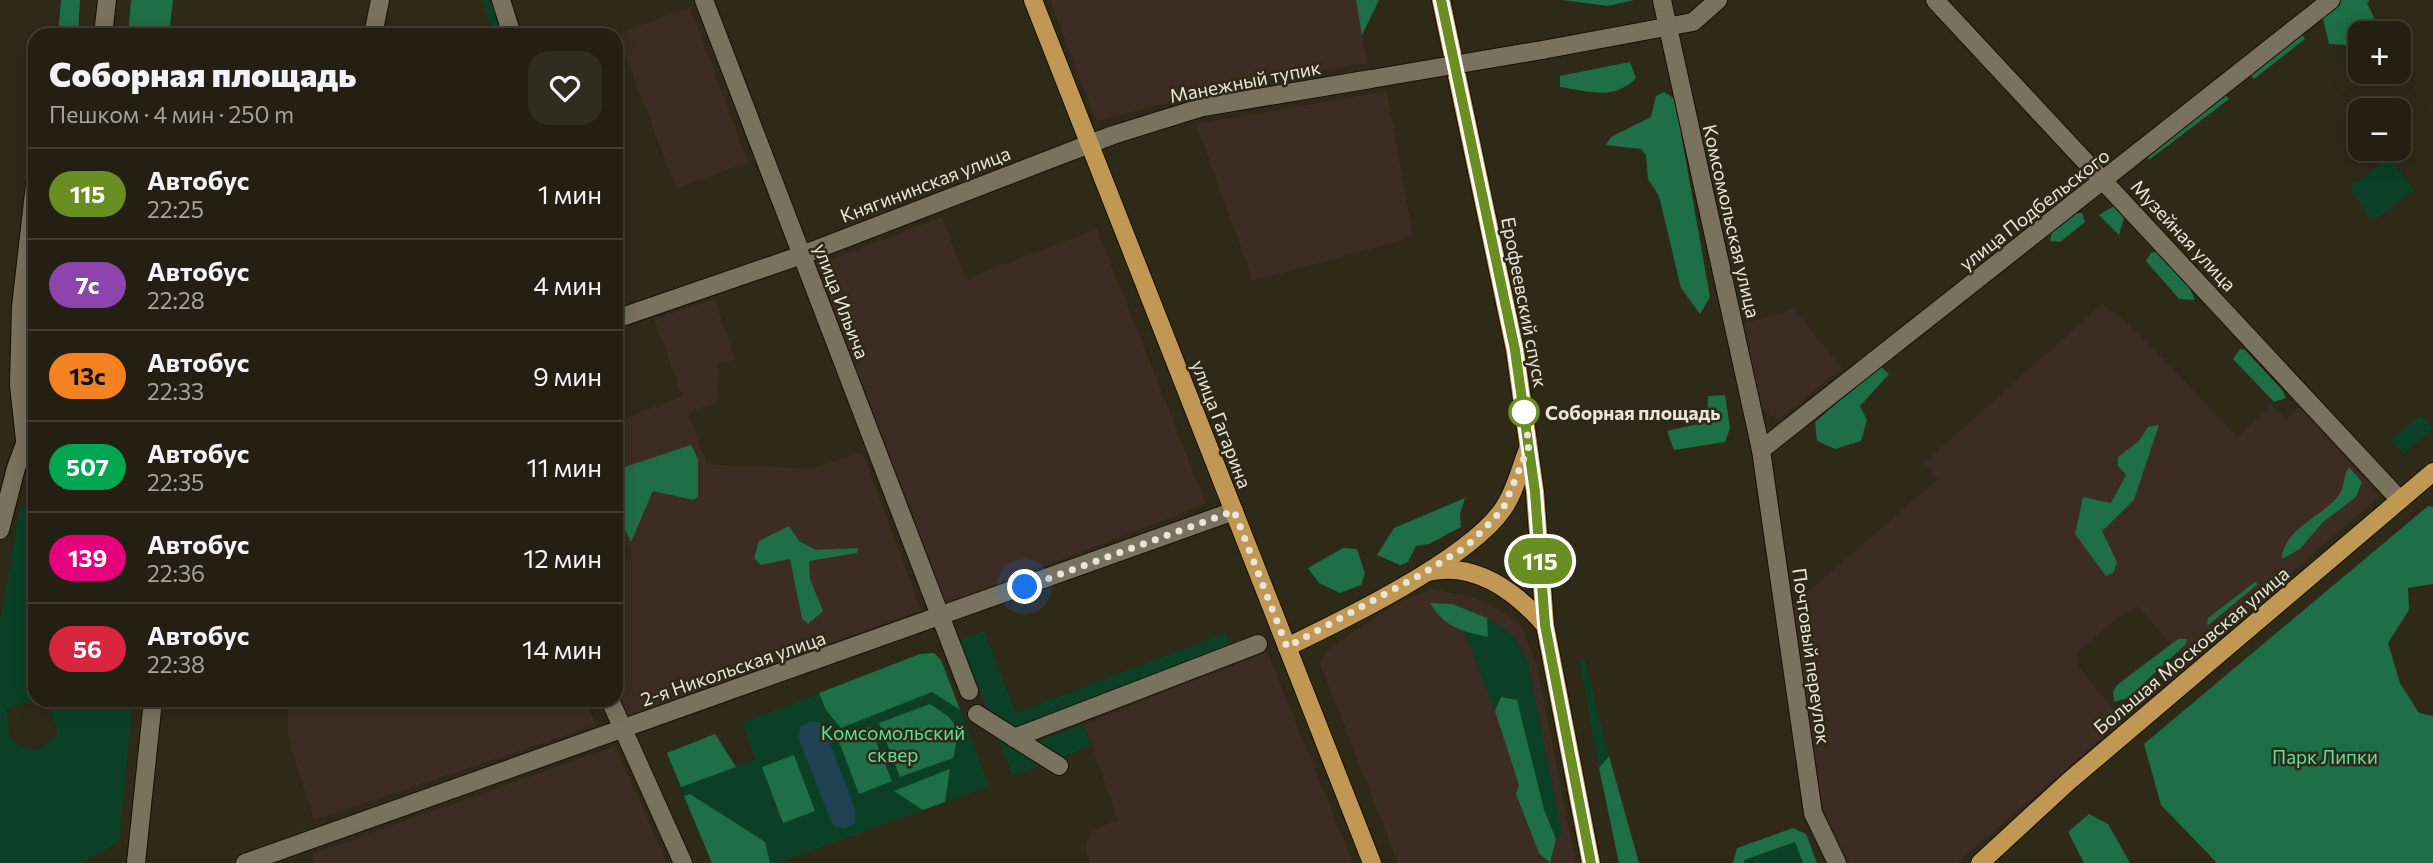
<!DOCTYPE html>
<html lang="ru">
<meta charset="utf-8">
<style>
:root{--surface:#231f12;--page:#2f2c20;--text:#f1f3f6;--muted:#a3a29f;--line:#403d32}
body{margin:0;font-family:Commissioner,sans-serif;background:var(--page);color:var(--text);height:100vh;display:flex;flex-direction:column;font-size:26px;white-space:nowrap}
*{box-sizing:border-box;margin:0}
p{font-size:23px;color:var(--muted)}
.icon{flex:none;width:38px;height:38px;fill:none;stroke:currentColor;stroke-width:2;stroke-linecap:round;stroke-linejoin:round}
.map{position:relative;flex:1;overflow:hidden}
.sheet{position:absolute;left:28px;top:28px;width:595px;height:679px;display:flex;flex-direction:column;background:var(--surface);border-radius:21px;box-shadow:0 4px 18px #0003,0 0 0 2px var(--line)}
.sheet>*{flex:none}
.badge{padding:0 14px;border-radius:23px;font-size:24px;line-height:46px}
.buttons{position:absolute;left:2348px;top:21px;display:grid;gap:14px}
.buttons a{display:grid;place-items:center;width:63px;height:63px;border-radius:14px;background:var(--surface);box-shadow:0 4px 18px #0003,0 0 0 2px var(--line);font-size:35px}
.you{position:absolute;width:35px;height:35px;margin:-18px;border:5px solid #fff;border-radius:50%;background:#1a73e8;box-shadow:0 0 0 10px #1a73e833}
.map>.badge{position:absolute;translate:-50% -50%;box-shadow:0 0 0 4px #fff}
.round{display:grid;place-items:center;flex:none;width:74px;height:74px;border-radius:21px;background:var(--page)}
.headline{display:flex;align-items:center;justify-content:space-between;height:119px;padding:0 21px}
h1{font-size:33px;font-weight:800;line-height:52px}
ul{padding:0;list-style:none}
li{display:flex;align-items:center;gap:21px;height:91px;padding:0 21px;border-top:2px solid var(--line)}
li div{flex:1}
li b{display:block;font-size:26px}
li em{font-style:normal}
li .badge{min-width:77px;font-weight:700;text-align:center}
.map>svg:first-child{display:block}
.commercial{fill:#3d2c23}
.green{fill:#0b4027;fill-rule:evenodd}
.forest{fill:#1e6e47}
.water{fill:#1e4252}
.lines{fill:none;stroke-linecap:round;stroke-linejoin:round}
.minor-casing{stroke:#171103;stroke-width:20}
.major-casing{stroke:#171103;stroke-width:20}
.minor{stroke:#79725e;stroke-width:18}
.major{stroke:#c09753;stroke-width:18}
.minor-bridge-casing{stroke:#171103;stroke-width:20;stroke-linecap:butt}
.minor-bridge{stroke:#79725e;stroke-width:18}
.line-casing{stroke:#fff;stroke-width:16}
.line{stroke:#6b8e23;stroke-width:10}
.walk{stroke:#e9e5da;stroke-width:7;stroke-dasharray:0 12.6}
.stop-dot{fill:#fff;stroke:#6b8e23;stroke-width:3.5}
.labels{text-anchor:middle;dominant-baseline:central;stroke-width:5;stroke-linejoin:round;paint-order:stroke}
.street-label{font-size:19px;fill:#e9e5da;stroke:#2f2918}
.stop-label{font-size:19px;font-weight:bold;fill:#e9e5da;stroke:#2f2918;text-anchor:start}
.park-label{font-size:19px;fill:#5be19c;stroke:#2f2918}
</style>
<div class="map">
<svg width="2433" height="863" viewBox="0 0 2433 863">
<rect width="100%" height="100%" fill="#2f2918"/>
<g class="commercial">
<path d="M1050,0H1356L1367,63L1243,83L1096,121Z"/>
<path d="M690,7L748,162L676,188L617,34Z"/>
<path d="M1387,91L1413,237L1253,281L1196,124Z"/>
<path d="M942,217L966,279L1097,229L1206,504L945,604L817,265Z"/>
<path d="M714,299L736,360L719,364L716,402L688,413L707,464L812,469L862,452L921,610L628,717L616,690V565L632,558L616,518V422L682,396L654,319Z"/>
<path d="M2102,304L2131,326L2237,437L2271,405L2286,419L2299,407L2380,496L2187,664L2138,606L2119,617L2077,652L2078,667L2123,720L1957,863H1852L1827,833L1788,609L1938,479L1924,463Z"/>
<path d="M1794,309L1842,368L1779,420L1760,409L1740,325Z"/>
<path d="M1431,589L1476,598L1518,621L1536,661L1576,863H1398L1320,664L1330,647L1397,603Z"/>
<path d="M1267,652L1353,863H1091L1085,849L1090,832L1118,820L1084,724Z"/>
<path d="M288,700H585L596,725L314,820L288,738Z"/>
<path d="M615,746L667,863H315L312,854Z"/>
</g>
<g class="green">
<path d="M481,0H489L495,9L500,35H492L485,5Z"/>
<path d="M2389,158L2414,190L2373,221L2349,188Z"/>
<path d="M2421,414L2433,429L2403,454L2391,439Z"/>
<path d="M35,503V700H133L119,842L80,863H0V620L20,509ZM31,700C51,706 55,716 57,735L42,748L28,750L9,738L7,709Z"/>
<path d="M1487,618L1514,636L1528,662L1562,834L1556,839L1501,697L1495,711L1464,631L1488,637Z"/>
<path d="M984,631L1016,713L1225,633L1231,649L1018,731L986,708L961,640Z"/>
<path d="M934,653L941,660L989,786L778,863H712L667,753L715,734L736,766L755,759L743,723L920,654Z"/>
<path d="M1579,658L1585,660L1609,756L1599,768Z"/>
<path d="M1084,724L1091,746L1060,758L1035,742Z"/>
<path d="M995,733L1043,764L1013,776Z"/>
<path d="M1795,842L1803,863H1745L1744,860Z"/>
</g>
<g class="forest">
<path d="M61,0H80L78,35H58Z"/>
<path d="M131,0H173L169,35H128Z"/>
<path d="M1356,0H1379L1362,35Z"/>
<path d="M1562,0H1634L1608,6Z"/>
<path d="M2339,0H2370L2367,3L2376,22L2373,33H2361V46L2329,44L2322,14Z"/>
<path d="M2300,32L2305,39L2254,79L2249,73Z"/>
<path d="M1630,62L1636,78C1615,101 1587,91 1560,87V76Z"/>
<path d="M1664,92L1675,99L1710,297L1700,314L1681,288L1659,196L1648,179L1646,155L1641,149L1606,145L1611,137L1651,117L1656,96Z"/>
<path d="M2223,93L2229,99L2149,160L2145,154Z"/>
<path d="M2114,206L2124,218L2119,235L2099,215Z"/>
<path d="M2076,213H2082L2085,222L2060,242L2050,241L2052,233Z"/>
<path d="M2157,251L2188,283L2195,300L2179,299L2146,261L2151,253Z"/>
<path d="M35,271V343L29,334Z"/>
<path d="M2240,349L2245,350L2282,390L2286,398L2274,402L2233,359Z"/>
<path d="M1880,366L1889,374L1860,406L1867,420L1861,441L1835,449L1817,441L1815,422Z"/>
<path d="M1725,395L1730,428L1725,442L1674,450L1667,431L1707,422L1708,396Z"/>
<path d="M2159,425L2134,500L2102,531L2117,562L2113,573L2106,576L2075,534L2083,497L2111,503L2126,475L2118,466V457L2139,441L2148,427Z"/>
<path d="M691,445L698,459V496L694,500L653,491L631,542L616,511V470Z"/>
<path d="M2349,467L2362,482L2356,497L2323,522L2300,549L2282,559C2283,527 2325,517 2340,493C2345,486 2343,475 2349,467Z"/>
<path d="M1465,498L1460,514L1461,527L1429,544L1416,546L1408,562L1400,565L1377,555L1394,528Z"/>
<path d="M2428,506L2433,507V584L2408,588L2409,610L2388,643L2400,683L2419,713L2433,716V863H2217L2161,805L2144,744Z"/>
<path d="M789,526L799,541L816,550L858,548L857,553L809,561L810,579L823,611L808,624L802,618L790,559L761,565L754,558L759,541Z"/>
<path d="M1343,548L1357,549L1365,574L1361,585L1340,593L1319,583L1308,568Z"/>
<path d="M2255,582L2258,584L2207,626L2208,618Z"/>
<path d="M1430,603L1452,604L1487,618L1488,637C1462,631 1445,628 1430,603Z"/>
<path d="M2178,639H2187L2186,644L2128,698L2114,702L2113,692L2117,685Z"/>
<path d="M934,653L941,660L960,710L932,692L841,728L826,710L819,693L920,654Z"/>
<path d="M1501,697L1517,700L1544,810L1556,839L1550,863L1539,853L1516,794L1519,785L1495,711Z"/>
<path d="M930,704C958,722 961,725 953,758L900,777L879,723Z"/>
<path d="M870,727L892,781L859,794L838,739Z"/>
<path d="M715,734L736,767L681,787L667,753Z"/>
<path d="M794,755L815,811L783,823L762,767Z"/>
<path d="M1609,756L1639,863H1619L1599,768Z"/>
<path d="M950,769L945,802L923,810L894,791Z"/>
<path d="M690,794L765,842L770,863H712L684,796Z"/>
<path d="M2089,814L2108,824L2130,863H2084L2068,832Z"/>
<path d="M1793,828L1806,834L1817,863H1803L1795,842L1744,860L1745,863H1733L1737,848Z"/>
</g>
<path class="water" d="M811,721L820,723L825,730L855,809V822C848,830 839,830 832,824L799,740L800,727Z"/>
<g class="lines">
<defs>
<g id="minor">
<path d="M501,0L512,35"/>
<path d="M704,0L969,691"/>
<path d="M1662,0L1761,450L1813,813L1837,863"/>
<path d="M1935,0L2400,500"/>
<path d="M103,35L107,0"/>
<path d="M373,35L380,0"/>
<path d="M1542,50L1693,22L1718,0"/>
<path d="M616,319L802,255L1113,135L1203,107L1371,79"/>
<path d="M25,440L19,385L21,307L35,184"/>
<path d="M1761,450L2331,0"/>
<path d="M0,530L16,468L30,430"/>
<path d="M610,700L683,863"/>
<path d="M977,714L1059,766"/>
<path d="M1014,738L1258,644"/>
<path d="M136,863L153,700"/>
<path d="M245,863L1234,511"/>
</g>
<g id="major">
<path d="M1033,0L1372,863"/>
<path d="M1441,0L1515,350L1535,492L1545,625L1591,863"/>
<path d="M1428,572C1475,561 1515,591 1545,625"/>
<path d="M1287,647C1343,620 1469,559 1503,509C1515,492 1520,469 1528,449"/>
<path d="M1980,863L2068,782L2433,472"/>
</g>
</defs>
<use href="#minor" class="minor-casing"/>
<use href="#major" class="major-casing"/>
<use href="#minor" class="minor"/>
<use href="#major" class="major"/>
<defs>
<path id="minor-bridge" d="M1371,79L1542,50"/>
</defs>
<use href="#minor-bridge" class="minor-bridge-casing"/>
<use href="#minor-bridge" class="minor-bridge"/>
</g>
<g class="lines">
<defs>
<path id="line" d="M1441,0L1515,350L1535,492L1545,625L1591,863"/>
</defs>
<use href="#line" class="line-casing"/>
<use href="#line" class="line"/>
<path class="walk" d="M1025,587L1234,511L1287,647L1422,574L1467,546L1486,527L1503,509L1529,446L1524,412"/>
</g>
<circle class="stop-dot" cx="1524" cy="412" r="14"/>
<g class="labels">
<g class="street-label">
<text transform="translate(1245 81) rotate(-11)">Манежный тупик</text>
<text transform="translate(925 184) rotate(-21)">Княгининская улица</text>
<text transform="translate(2034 209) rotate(-38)">улица Подбельского</text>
<text transform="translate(1732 221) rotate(77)">Комсомольская улица</text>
<text transform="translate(2184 235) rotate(47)">Музейная улица</text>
<text transform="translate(842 301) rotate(69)">улица Ильича</text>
<text transform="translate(1525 302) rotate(79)">Ерофеевский спуск</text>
<text transform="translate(1222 424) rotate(69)">улица Гагарина</text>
<text transform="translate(2191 650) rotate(-40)">Большая Московская улица</text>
<text transform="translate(1812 656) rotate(82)">Почтовый переулок</text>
<text transform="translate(733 668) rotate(-19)">2-я Никольская улица</text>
</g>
<g class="stop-label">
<text x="1545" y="412">Соборная площадь</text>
</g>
<g class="park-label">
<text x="893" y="732">Комсомольский<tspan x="893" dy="22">сквер</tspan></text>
<text x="2325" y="756">Парк Липки</text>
</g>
</g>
</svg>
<div class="buttons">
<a>+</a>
<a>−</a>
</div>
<div class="you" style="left:1025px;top:587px"></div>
<b class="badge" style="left:1540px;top:561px;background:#6b8e23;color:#fff">115</b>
<section class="sheet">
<div class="headline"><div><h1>Соборная площадь</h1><p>Пешком · 4 мин · 250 m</p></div><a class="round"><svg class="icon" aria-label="heart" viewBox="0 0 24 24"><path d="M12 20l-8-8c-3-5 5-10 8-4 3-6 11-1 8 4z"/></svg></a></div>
<ul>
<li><span class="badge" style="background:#6b8e23;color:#fff">115</span><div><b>Автобус</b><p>22:25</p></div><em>1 мин</em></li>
<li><span class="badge" style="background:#8e44ad;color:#fff">7с</span><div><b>Автобус</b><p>22:28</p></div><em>4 мин</em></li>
<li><span class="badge" style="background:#f58220;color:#111">13с</span><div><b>Автобус</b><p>22:33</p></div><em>9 мин</em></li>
<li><span class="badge" style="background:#00a651;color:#fff">507</span><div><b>Автобус</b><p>22:35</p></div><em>11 мин</em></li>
<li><span class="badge" style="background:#e6007e;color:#fff">139</span><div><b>Автобус</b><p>22:36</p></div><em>12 мин</em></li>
<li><span class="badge" style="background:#d7263d;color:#fff">56</span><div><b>Автобус</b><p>22:38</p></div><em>14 мин</em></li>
</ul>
</section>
</div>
